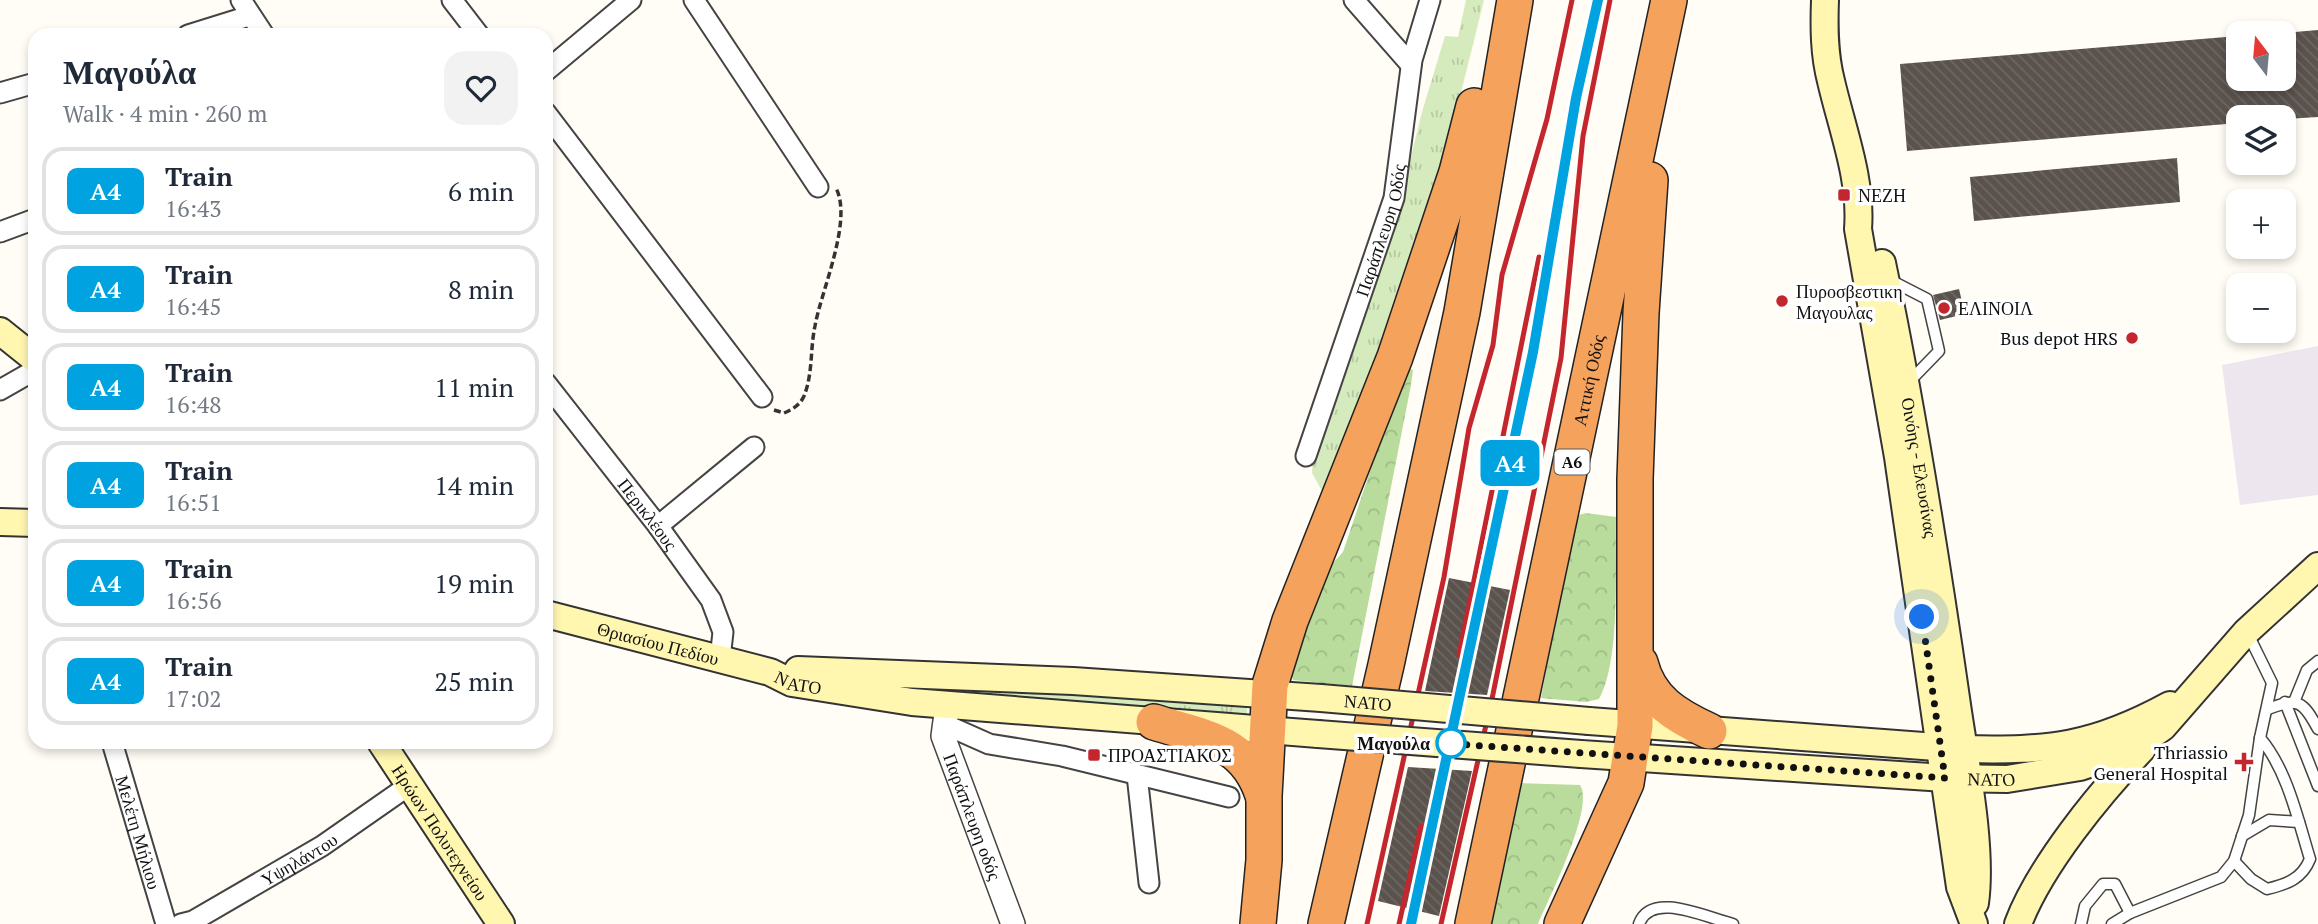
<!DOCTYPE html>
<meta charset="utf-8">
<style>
:root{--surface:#fff;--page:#f2f2f3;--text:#1f2937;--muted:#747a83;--line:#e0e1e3}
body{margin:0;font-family:"PT Serif",serif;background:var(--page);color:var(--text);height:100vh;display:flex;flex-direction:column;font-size:26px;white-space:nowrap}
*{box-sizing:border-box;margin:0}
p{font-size:23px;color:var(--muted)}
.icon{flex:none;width:38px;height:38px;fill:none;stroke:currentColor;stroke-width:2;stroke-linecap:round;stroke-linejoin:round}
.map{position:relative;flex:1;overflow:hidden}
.details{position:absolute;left:28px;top:28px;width:525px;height:721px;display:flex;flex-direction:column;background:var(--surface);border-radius:21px;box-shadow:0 4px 10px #0003}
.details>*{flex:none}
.badge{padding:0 14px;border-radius:10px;font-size:24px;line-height:46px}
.needle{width:46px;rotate:344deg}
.fabs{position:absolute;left:2226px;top:21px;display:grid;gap:14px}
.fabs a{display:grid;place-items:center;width:70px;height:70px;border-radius:14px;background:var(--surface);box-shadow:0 4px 10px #0003;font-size:35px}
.you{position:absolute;width:35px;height:35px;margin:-18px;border:5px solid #fff;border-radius:50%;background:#1a73e8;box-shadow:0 0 0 10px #1a73e833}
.map>.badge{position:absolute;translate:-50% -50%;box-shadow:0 0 0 4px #fff}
.round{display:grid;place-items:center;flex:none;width:74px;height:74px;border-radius:21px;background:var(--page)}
.overview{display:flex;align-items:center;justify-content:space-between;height:119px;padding:0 35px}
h1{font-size:33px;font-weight:700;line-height:52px}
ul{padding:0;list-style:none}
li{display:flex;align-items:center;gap:21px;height:88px;margin:0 14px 10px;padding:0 21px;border:4px solid var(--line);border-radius:21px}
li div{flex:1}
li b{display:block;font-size:26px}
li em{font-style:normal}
li .badge{min-width:77px;font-weight:700;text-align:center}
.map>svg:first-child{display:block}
.industrial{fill:#eee6ef}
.grass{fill:url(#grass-tufts)}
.forest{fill:url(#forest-crowns)}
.building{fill:url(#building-back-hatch)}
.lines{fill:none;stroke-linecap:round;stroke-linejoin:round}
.service-casing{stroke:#444;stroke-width:13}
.minor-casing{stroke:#444;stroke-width:23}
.tertiary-casing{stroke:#444;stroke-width:26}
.secondary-casing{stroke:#333;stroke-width:30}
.motorway-casing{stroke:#222;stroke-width:38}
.path{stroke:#333;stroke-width:3.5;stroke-dasharray:7 3.5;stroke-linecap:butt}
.service{stroke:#fff;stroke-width:10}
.minor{stroke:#fff;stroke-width:19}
.tertiary{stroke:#fff;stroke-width:23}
.secondary{stroke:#fff6b0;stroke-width:26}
.motorway{stroke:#f5a25d;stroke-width:35}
.rail{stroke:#c4262e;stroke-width:5}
.secondary-bridge-casing{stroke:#333;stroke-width:30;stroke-linecap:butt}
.secondary-bridge{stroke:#fff6b0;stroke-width:26}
.line-casing{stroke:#fff;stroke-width:16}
.line{stroke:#00a3e0;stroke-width:10}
.walk{stroke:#111;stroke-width:7;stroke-dasharray:0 12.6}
.poi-dot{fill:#c4262e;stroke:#fff;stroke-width:2.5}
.stop-dot{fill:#fff;stroke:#00a3e0;stroke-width:3.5}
.labels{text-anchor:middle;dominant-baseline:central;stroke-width:7;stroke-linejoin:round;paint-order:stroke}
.shield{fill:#fff;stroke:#585858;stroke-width:2}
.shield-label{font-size:16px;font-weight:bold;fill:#111}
.poi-label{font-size:18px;fill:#111;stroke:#fff;text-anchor:start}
.street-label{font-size:18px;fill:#111;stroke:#fff}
.stop-label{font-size:18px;font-weight:bold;fill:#111;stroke:#fff;text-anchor:end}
</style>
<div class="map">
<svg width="2318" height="924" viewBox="0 0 2318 924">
<defs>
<pattern id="grass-tufts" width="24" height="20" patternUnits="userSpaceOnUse" patternTransform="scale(1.75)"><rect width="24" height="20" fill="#d5ebbd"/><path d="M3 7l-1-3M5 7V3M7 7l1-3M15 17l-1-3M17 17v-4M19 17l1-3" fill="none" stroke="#b6c8a1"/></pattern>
<pattern id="forest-crowns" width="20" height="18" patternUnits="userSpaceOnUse" patternTransform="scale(1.75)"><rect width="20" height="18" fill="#b9dc9c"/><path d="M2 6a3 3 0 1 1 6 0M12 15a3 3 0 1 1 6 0" fill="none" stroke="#9ebc85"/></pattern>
<pattern id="building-back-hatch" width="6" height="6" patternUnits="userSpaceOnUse" patternTransform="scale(1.75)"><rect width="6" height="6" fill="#5a524d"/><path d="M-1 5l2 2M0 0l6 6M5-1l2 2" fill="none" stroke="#6d6662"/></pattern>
</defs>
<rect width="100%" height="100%" fill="#fffdf5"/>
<path class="industrial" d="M2318,346V495L2240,505L2222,365Z"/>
<g class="grass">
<path d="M1466,0H1484L1451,133L1403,290L1323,493L1312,473L1313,456L1390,242L1422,112L1445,36L1458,37Z"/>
<path d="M935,685L1247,704V715L933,696Z"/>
</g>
<g class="forest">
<path d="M1405,367L1413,370L1411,385L1352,686L1293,680L1292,676L1325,572L1343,552Z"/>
<path d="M1586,513L1616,517C1615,563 1621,661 1599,699L1586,702L1541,698L1573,524L1579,515Z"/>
<path d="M1520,783L1580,785C1595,807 1549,898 1538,924H1485Z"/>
</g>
<g class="building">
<path d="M2318,30V117L2284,119L2238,117V123L1907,151L1900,64L2238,36V79H2284V33Z"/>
<path d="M2177,158L2180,202L1974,221L1970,177Z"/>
<path d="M1959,289L1965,314L1940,320L1933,295Z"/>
<path d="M1449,578L1510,590L1487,695L1425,691Z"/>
<path d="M1408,767L1472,771L1439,916L1378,901Z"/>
</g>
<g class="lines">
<defs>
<g id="service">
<path d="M1890,280L1927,299L1939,351L1908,383"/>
<path d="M2285,702L2318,786"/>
<path d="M2294,702L2307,670L2318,661"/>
<path d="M2268,709C2298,697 2303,701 2318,729"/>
<path d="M2242,836L2269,820L2299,822"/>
<path d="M2234,861L2251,879L2267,889C2287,884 2302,879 2310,859C2298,820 2287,769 2260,738"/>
<path d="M1639,924C1651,890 1707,918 1733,924"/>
<path d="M2081,924L2085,906L2103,884H2115L2130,913"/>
<path d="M2112,924L2130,913L2221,877L2234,861L2249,815L2260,738L2272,683L2248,634"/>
</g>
<g id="minor">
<path d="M241,0L264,35"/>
<path d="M452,0L479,35"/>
<path d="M694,0L818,187"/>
<path d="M1354,0L1411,65"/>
<path d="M188,35L249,16"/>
<path d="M546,71L631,0"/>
<path d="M0,93L35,83"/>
<path d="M546,113L762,397"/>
<path d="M0,232L35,219"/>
<path id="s1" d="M546,383L658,526L711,600L723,632L720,659"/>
<path d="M0,390L35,370"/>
<path id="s2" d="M1306,456L1394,198L1412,60L1430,0"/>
<path d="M658,526L754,447"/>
<path d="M944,724L989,744L1062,756L1229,797"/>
<path id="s3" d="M112,742L166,924"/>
<path d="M1137,775L1149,883"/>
<path id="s4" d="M181,924L193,921L322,846L411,784"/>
</g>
<g id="tertiary">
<path id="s5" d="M947,706L943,736L1013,924"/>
</g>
<g id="secondary">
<path d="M1825,0C1824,27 1824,54 1831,81C1842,129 1862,179 1858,229L1898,457L1960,887L1974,924"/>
<path id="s6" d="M1882,263C1912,407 1935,552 1956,698C1964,756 1983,846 1975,903"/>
<path d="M0,331L35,359"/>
<path d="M0,522L35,523"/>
<path id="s7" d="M546,614L770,672L792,683L912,702L1318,734"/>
<path d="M798,670L1073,681L1321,698"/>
<path d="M1589,721L1963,749C2050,751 2093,747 2170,705"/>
<path id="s8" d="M381,742L501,924"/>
<path id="s9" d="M1581,754L1945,778L2007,779L2080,767L2130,750L2163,727L2246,632L2318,566"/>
<path d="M2018,924C2040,866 2099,794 2142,749"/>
</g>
<g id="motorway">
<path d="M1640,663C1649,700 1676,716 1709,731"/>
<path d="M1154,722C1204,738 1245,740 1263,795"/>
<path d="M1258,924L1264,860V796L1270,685L1290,621L1395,357L1457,172L1474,106"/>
<path d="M1326,924L1386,665L1462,312L1515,0"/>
<path id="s10" d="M1473,924L1669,0"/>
<path d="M1562,924L1626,783L1635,726V479L1641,313L1650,180"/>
</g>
</defs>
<use href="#service" class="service-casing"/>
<use href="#minor" class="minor-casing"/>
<use href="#tertiary" class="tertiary-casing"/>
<use href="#secondary" class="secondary-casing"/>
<use href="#motorway" class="motorway-casing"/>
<path class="path" d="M774,410L784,413C793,409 800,405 804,396C813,374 810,349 815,326C821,291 853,221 836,188"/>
<use href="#service" class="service"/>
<use href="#minor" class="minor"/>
<use href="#tertiary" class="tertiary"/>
<use href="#secondary" class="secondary"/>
<use href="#motorway" class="motorway"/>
<g class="rail">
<path d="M1459,655L1539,257"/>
<path d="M1469,657L1533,352L1576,98L1598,0"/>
<path d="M1367,924L1444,577L1469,428L1493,345L1502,275L1547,119L1572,0"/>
<path d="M1399,924L1421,826"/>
<path d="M1411,924L1432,828"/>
<path d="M1441,924L1493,694L1561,358L1583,136L1610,0"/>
</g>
<defs>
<g id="secondary-bridge">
<path id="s11" d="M1321,698L1589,721"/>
<path d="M1318,734L1581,754"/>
</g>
</defs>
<use href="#secondary-bridge" class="secondary-bridge-casing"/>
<use href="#secondary-bridge" class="secondary-bridge"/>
</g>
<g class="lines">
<defs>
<path id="line" d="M1411,924L1533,352L1576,98L1598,0"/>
</defs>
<use href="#line" class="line-casing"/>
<use href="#line" class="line"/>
<path class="walk" d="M1451,743H1440L1945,778L1922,617"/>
</g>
<g class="poi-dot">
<rect x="1837" y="188" width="14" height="14" rx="3.5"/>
<circle cx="1782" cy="301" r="7"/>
<circle cx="1944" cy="308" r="7"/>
<circle cx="2132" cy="338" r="7"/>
<rect x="1087" y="748" width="14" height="14" rx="3.5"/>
<path d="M2240.5 751.5h7v7h7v7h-7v7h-7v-7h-7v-7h7z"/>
</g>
<circle class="stop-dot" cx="1451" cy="743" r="14"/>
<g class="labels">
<rect class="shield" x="1554.5" y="449.5" width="35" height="25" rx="5"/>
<g class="shield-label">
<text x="1572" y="462">Α6</text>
</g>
<g class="poi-label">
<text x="1858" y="195">ΝΕΖΗ</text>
<text x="1796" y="291">Πυροσβεστικη<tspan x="1796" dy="21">Μαγουλας</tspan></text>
<text x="1958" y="308">ΕΛΙΝΟΙΛ</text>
<text x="2118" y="338" text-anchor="end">Bus depot HRS</text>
<text x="2228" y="752" text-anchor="end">Thriassio<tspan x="2228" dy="21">General Hospital</tspan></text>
<text x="1108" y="755">ΠΡΟΑΣΤΙΑΚΟΣ</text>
</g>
<g class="street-label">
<text stroke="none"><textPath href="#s2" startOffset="238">Παράπλευρη Οδός</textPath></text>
<text stroke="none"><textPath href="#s10" startOffset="556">Αττική Οδός</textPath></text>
<text stroke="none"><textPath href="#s6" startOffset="208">Οινόης - Ελευσίνας</textPath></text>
<text stroke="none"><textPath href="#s1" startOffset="166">Περικλέους</textPath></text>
<text stroke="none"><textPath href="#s7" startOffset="116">Θριασίου Πεδίου</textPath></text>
<text stroke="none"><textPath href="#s7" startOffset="262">ΝΑΤΟ</textPath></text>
<text stroke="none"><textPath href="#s11" startOffset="47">ΝΑΤΟ</textPath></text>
<text stroke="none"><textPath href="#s9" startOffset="411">ΝΑΤΟ</textPath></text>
<text stroke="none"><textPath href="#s5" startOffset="116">Παράπλευρη οδός</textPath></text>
<text stroke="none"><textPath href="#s3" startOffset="94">Μελέτη Μήλιου</textPath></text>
<text stroke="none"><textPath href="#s8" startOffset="108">Ηρώων Πολυτεχνείου</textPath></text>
<text stroke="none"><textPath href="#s4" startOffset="135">Υψηλάντου</textPath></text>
</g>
<g class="stop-label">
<text x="1430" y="743">Μαγούλα</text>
</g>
</g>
</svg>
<div class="fabs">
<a><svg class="needle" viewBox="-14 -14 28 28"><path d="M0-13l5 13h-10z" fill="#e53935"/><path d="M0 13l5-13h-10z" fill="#747a83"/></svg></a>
<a><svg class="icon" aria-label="layers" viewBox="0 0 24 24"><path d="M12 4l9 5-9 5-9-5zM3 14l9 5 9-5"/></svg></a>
<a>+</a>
<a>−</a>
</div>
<div class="you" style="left:1922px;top:617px"></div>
<b class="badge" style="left:1510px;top:463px;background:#00a3e0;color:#fff">A4</b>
<section class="details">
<div class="overview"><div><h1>Μαγούλα</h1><p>Walk · 4 min · 260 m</p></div><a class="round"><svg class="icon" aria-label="heart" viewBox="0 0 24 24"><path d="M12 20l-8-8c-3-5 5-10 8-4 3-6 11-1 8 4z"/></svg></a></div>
<ul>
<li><span class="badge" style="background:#00a3e0;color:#fff">A4</span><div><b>Train</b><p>16:43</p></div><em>6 min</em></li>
<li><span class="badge" style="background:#00a3e0;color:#fff">A4</span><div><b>Train</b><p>16:45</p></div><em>8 min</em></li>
<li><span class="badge" style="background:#00a3e0;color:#fff">A4</span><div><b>Train</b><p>16:48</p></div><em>11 min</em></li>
<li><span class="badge" style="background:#00a3e0;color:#fff">A4</span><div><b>Train</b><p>16:51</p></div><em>14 min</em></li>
<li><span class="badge" style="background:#00a3e0;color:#fff">A4</span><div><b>Train</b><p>16:56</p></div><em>19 min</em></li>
<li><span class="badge" style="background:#00a3e0;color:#fff">A4</span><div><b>Train</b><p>17:02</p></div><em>25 min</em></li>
</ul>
</section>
</div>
